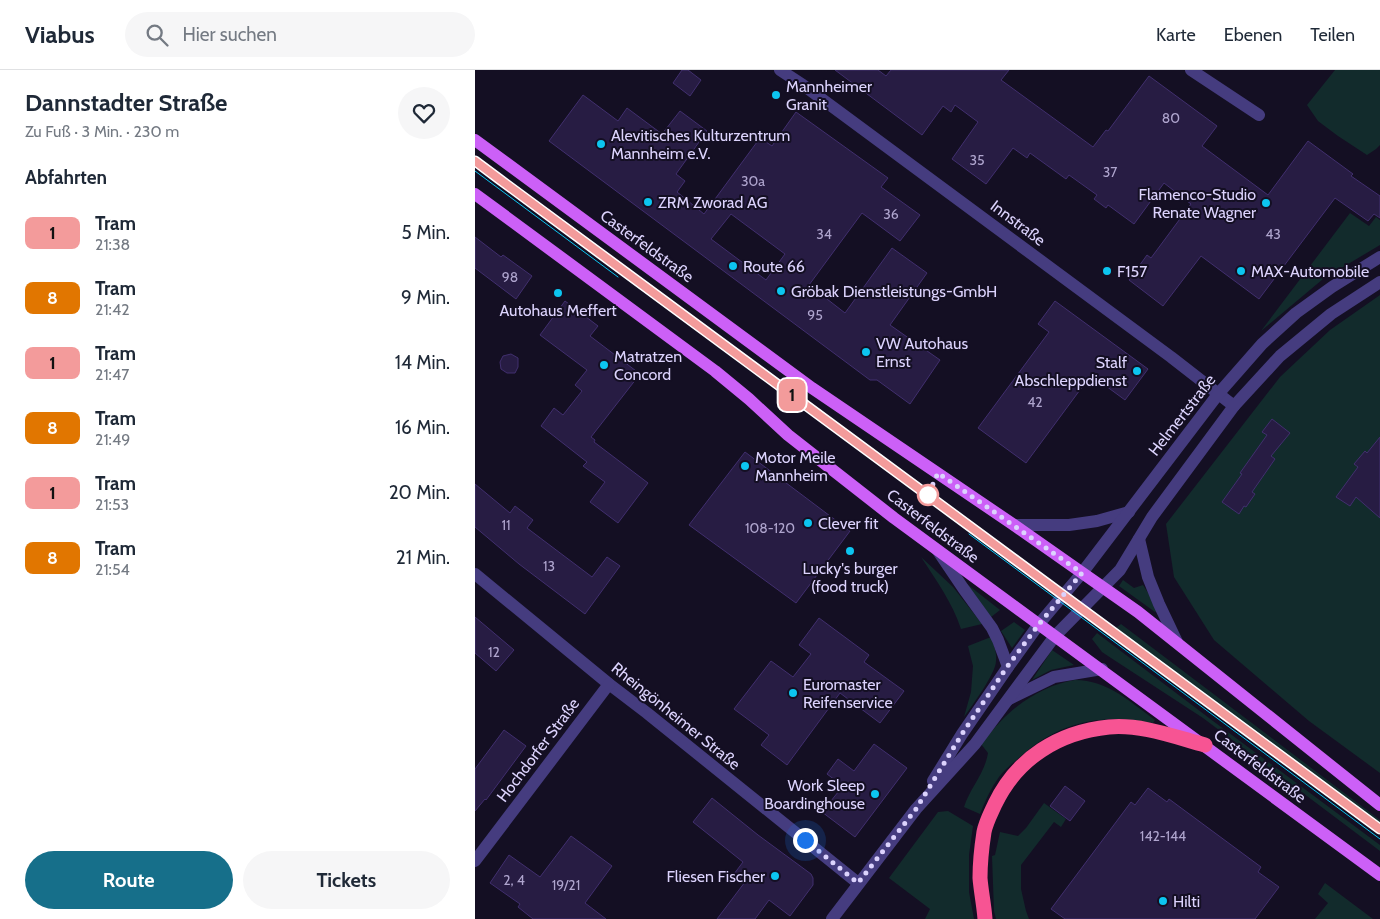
<!DOCTYPE html>
<html lang="de">
<meta charset="utf-8">
<style>
:root{--surface:#fff;--page:#f6f6f7;--text:#1f2937;--muted:#747a83;--line:#e0e1e3;--accent:#166f8a}
body{margin:0;font-family:Cabin,sans-serif;background:var(--page);color:var(--text);height:100vh;display:flex;flex-direction:column;font-size:19px;white-space:nowrap}
*{box-sizing:border-box;margin:0}
p{font-size:16px;color:var(--muted)}
.icon{flex:none;width:28px;height:28px;fill:none;stroke:currentColor;stroke-width:2;stroke-linecap:round;stroke-linejoin:round}
.map{position:relative;flex:1;overflow:hidden}
.details{display:flex;flex-direction:column;background:var(--surface);width:475px}
.details>*{flex:none}
.badge{padding:0 10px;border-radius:8px;font-size:18px;line-height:32px}
.you{position:absolute;width:25px;height:25px;margin:-12px;border:4px solid #fff;border-radius:50%;background:#1a73e8;box-shadow:0 0 0 8px #1a73e833}
.map>.badge{position:absolute;translate:-50% -50%;box-shadow:0 0 0 2px #fff}
h2{padding:0 25px;font-size:19px;line-height:45px}
.round{display:grid;place-items:center;flex:none;width:52px;height:52px;border-radius:26px;background:var(--page)}
.headline{display:flex;align-items:center;justify-content:space-between;height:85px;padding:0 25px}
h1{font-size:24px;font-weight:700;line-height:38px}
.primary-button{display:flex;gap:10px;margin-top:auto;padding:10px 25px}
.primary-button a{flex:1;height:58px;border-radius:30px;background:var(--accent);color:#fff;font-size:20px;font-weight:700;line-height:58px;text-align:center}
.primary-button a+a{background:var(--page);color:var(--text)}
ul{padding:0;list-style:none}
li{display:flex;align-items:center;gap:15px;height:65px;padding:0 25px}
li div{flex:1}
li b{display:block;font-size:19px}
li em{font-style:normal}
li .badge{min-width:55px;font-weight:700;text-align:center}
header{display:flex;align-items:center;gap:30px;box-sizing:border-box;height:70px;padding:0 25px;background:var(--surface);border-bottom:1px solid var(--line)}
header strong{font-size:24px}
nav{display:flex;gap:28px;margin-inline-start:auto;font-size:18px}
.search{width:350px;height:45px;background:var(--page);display:flex;align-items:center;gap:12px;box-sizing:border-box;padding:0 18px;border-radius:28px;color:var(--muted);font-size:19px}
main{display:flex;flex:1;min-height:0}
.map>svg:first-child{display:block}
.green{fill:#122b2c}
.building{fill:#271c43;stroke:#412f6e;fill-rule:evenodd}
.lines{fill:none;stroke-linecap:round;stroke-linejoin:round}
.minor{stroke:#453c7f;stroke-width:12}
.major{stroke:#cc60f7;stroke-width:12}
.highway{stroke:#f75493;stroke-width:15}
.tram{stroke:#0cc5f0;stroke-width:1}
.line-casing{stroke:#fff;stroke-width:11}
.line{stroke:#f39b9b;stroke-width:8}
.walk{stroke:#dcd3fd;stroke-width:5;stroke-dasharray:0 9}
.poi-dot{fill:#0cc5f0;stroke:#140f23;stroke-width:2}
.stop-dot{fill:#fff;stroke:#f39b9b;stroke-width:2.5}
.labels{text-anchor:middle;dominant-baseline:central;stroke-width:4;stroke-linejoin:round;paint-order:stroke}
.number-label{font-size:14px;fill:#afa5ce}
.poi-label{font-size:16px;fill:#dcd3fd;stroke:#140f23;text-anchor:start}
.street-label{font-size:16px;fill:#dcd3fd;stroke:#140f23}
</style>
<header>
<strong>Viabus</strong>
<div class="search"><svg class="icon" aria-label="search" viewBox="0 0 24 24"><circle cx="10" cy="10" r="6"/><path d="M15 15l6 6"/></svg>Hier suchen</div>
<nav><a>Karte</a><a>Ebenen</a><a>Teilen</a></nav>
</header>
<main>
<section class="details">
<div class="headline"><div><h1>Dannstadter Straße</h1><p>Zu Fuß · 3 Min. · 230 m</p></div><a class="round"><svg class="icon" aria-label="heart" viewBox="0 0 24 24"><path d="M12 20l-8-8c-3-5 5-10 8-4 3-6 11-1 8 4z"/></svg></a></div>
<h2>Abfahrten</h2>
<ul>
<li><span class="badge" style="background:#f39b9b;color:#111">1</span><div><b>Tram</b><p>21:38</p></div><em>5 Min.</em></li>
<li><span class="badge" style="background:#e17600;color:#fff">8</span><div><b>Tram</b><p>21:42</p></div><em>9 Min.</em></li>
<li><span class="badge" style="background:#f39b9b;color:#111">1</span><div><b>Tram</b><p>21:47</p></div><em>14 Min.</em></li>
<li><span class="badge" style="background:#e17600;color:#fff">8</span><div><b>Tram</b><p>21:49</p></div><em>16 Min.</em></li>
<li><span class="badge" style="background:#f39b9b;color:#111">1</span><div><b>Tram</b><p>21:53</p></div><em>20 Min.</em></li>
<li><span class="badge" style="background:#e17600;color:#fff">8</span><div><b>Tram</b><p>21:54</p></div><em>21 Min.</em></li>
</ul>
<div class="primary-button"><a>Route</a><a>Tickets</a></div>
</section>
<div class="map">
<svg width="905" height="849" viewBox="0 0 905 849">
<rect width="100%" height="100%" fill="#140f23"/>
<g class="green">
<path d="M860,0H905V75L901,79L892,85L863,66L843,51L832,35Z"/>
<path d="M875,143L894,156L901,147L905,150V175L848,209L786,261Z"/>
<path d="M905,225V703L834,651L739,570L699,507L691,454L805,307L855,260Z"/>
<path d="M446,487L478,517L507,554L486,559C477,532 461,510 446,487Z"/>
<path d="M648,510L659,518L668,515L684,540L680,542L644,516Z"/>
<path d="M492,514L525,540L516,547Z"/>
<path d="M539,552L550,560L537,578L526,561Z"/>
<path d="M646,554L905,750V754L641,558Z"/>
<path d="M622,563L738,651L905,775V781L728,648L636,588L627,582L617,569Z"/>
<path d="M516,567C519,575 522,583 521,591C521,603 497,636 489,647L496,622L498,596L493,576Z"/>
<path d="M577,580L599,595L576,600L557,610Z"/>
<path d="M600,610C633,610 655,632 680,650L678,653C627,644 587,650 546,686C539,692 530,699 524,707C516,718 510,731 505,744L489,737C495,718 510,703 513,683L506,674C512,667 519,658 526,651C545,631 573,614 600,610Z"/>
<path d="M569,733L591,749L586,757L579,752L546,795V819L551,841L554,849H521L519,841L517,786L520,785L525,762L543,766L551,758Z"/>
<path d="M473,741L498,756L494,785V822L499,849H450L455,839L414,808L463,742Z"/>
<path d="M850,813L898,849H840L853,833L843,824Z"/>
</g>
<g class="building">
<path d="M207,0H213L226,10L215,26L198,13Z"/>
<path d="M360,0H403L411,6L416,0H534L526,10L618,77L631,60L633,61L674,6L742,56L727,76L793,125L833,71L878,104L876,106L905,126V148L899,144L893,151L860,128L784,229L726,186L688,236L654,210L672,185L676,188L716,134L689,113L659,154L633,135L631,138L619,129L622,125L594,105L591,109L555,83L552,88L538,78L511,114L477,89L503,52L480,35L476,42L468,36L447,65Z"/>
<path d="M108,25L143,51L152,38L187,64L205,41L232,61L201,104L210,111L202,122L229,144L285,68L297,76L321,42L413,108L406,117L445,145L425,171L387,143L334,215L370,243L417,178L452,203L415,255L465,290L435,334L402,310H395L74,71ZM256,144L310,184L291,210L236,169Z"/>
<path d="M0,167L26,187L28,185L57,206L41,229L0,198Z"/>
<path d="M90,231L123,256L115,266L165,304L116,367L120,370L119,372L173,413L143,453L115,432L130,412L108,396L112,392L66,356L79,338L88,345L107,321L100,315L112,300L65,265Z"/>
<path d="M580,231L673,299L650,330L616,305L551,393L503,358L574,262L563,254Z"/>
<path d="M36,284L43,288V297L40,303H32L26,299L25,292L28,286Z"/>
<path d="M797,349L815,363L796,386L800,389L777,422L780,424L771,437L769,436L764,444L747,432L767,404L765,403L792,365L787,362Z"/>
<path d="M905,367V448L881,427L875,436L861,427L883,397L879,394L890,381L892,383Z"/>
<path d="M270,382L375,461L321,533L214,455Z"/>
<path d="M0,414L35,443L40,436L58,450L52,458L117,507L132,487L145,496L110,544L44,494L0,457Z"/>
<path d="M0,547L39,580L21,601L0,583Z"/>
<path d="M344,548L394,585L389,592L429,621L405,653L365,623L312,695L286,675L294,665L259,639L296,591L318,607L336,584L324,575Z"/>
<path d="M29,660L51,676L11,730L10,729L0,741V699Z"/>
<path d="M399,674L432,698L380,767L347,742L368,716L352,704L363,689L379,701Z"/>
<path d="M590,716L610,731L595,751L575,736Z"/>
<path d="M673,718L692,732L694,729L786,797L783,802L804,817L780,849H590L576,839L656,732L660,735Z"/>
<path d="M237,728L283,765L336,804L338,808V815L315,846L294,830L280,849H242L270,812L259,804L268,792L218,752Z"/>
<path d="M96,766L137,796L110,833L131,849H58L43,837L45,834L15,813L34,785L65,807Z"/>
</g>
<g class="lines">
<g class="minor">
<path d="M305,0L328,15L696,287L759,336"/>
<path d="M716,0L784,45"/>
<path d="M539,455H594L622,451L654,442"/>
<path d="M664,469L673,507L684,534L702,572"/>
<path d="M463,481L488,518L517,558L523,570L533,597"/>
<path d="M0,504L134,614L172,643L383,813"/>
<path d="M534,629L579,607L627,599"/>
<path d="M458,711L487,664L533,597L564,554L607,503L744,323L787,274L821,243L857,217L905,187"/>
<path d="M0,791L134,614"/>
<path d="M357,849L441,739L500,674L580,566L645,500L677,447L759,336L805,286L856,244L905,212"/>
</g>
<g class="major">
<path d="M0,70L337,318L539,455L663,542L905,735"/>
<path d="M0,124L240,301L274,329L313,365L419,448L905,805"/>
</g>
<path class="highway" d="M510,849C509,835 506,821 505,808C505,795 507,775 509,762C511,752 516,743 520,734C542,688 584,662 634,657C666,654 700,667 730,675"/>
<g class="tram">
<path d="M0,91C301,315 604,536 905,759"/>
<path d="M0,101L143,207"/>
<path d="M494,464L905,769"/>
</g>
</g>
<g class="lines">
<defs>
<path id="line" d="M0,91C301,315 605,535 905,759"/>
</defs>
<use href="#line" class="line-casing"/>
<use href="#line" class="line"/>
<path class="walk" d="M330,770L383,813L441,739L487,664L532,597L564,554L607,503L463,403L453,425"/>
</g>
<g class="poi-dot">
<circle cx="301" cy="25" r="5"/>
<circle cx="126" cy="74" r="5"/>
<circle cx="173" cy="132" r="5"/>
<circle cx="791" cy="133" r="5"/>
<circle cx="258" cy="196" r="5"/>
<circle cx="632" cy="201" r="5"/>
<circle cx="766" cy="201" r="5"/>
<circle cx="306" cy="221" r="5"/>
<circle cx="83" cy="223" r="5"/>
<circle cx="391" cy="282" r="5"/>
<circle cx="129" cy="295" r="5"/>
<circle cx="662" cy="301" r="5"/>
<circle cx="270" cy="396" r="5"/>
<circle cx="333" cy="453" r="5"/>
<circle cx="375" cy="481" r="5"/>
<circle cx="318" cy="623" r="5"/>
<circle cx="400" cy="724" r="5"/>
<circle cx="300" cy="806" r="5"/>
<circle cx="688" cy="831" r="5"/>
</g>
<circle class="stop-dot" cx="453" cy="425" r="10"/>
<g class="labels">
<g class="number-label">
<text x="696" y="48">80</text>
<text x="502" y="90">35</text>
<text x="635" y="102">37</text>
<text x="278" y="111">30a</text>
<text x="416" y="144">36</text>
<text x="349" y="164">34</text>
<text x="798" y="164">43</text>
<text x="35" y="207">98</text>
<text x="340" y="245">95</text>
<text x="560" y="332">42</text>
<text x="31" y="455">11</text>
<text x="295" y="458">108-120</text>
<text x="74" y="496">13</text>
<text x="19" y="582">12</text>
<text x="688" y="766">142-144</text>
<text x="39" y="810">2, 4</text>
<text x="91" y="815">19/21</text>
</g>
<g class="poi-label">
<text x="311" y="16">Mannheimer<tspan x="311" dy="18">Granit</tspan></text>
<text x="136" y="65">Alevitisches Kulturzentrum<tspan x="136" dy="18">Mannheim e.V.</tspan></text>
<text x="781" y="124" text-anchor="end">Flamenco-Studio<tspan x="781" dy="18">Renate Wagner</tspan></text>
<text x="183" y="132">ZRM Zworad AG</text>
<text x="268" y="196">Route 66</text>
<text x="642" y="201">F157</text>
<text x="776" y="201">MAX-Automobile</text>
<text x="316" y="221">Gröbak Dienstleistungs-GmbH</text>
<text x="83" y="240" text-anchor="middle">Autohaus Meffert</text>
<text x="401" y="273">VW Autohaus<tspan x="401" dy="18">Ernst</tspan></text>
<text x="139" y="286">Matratzen<tspan x="139" dy="18">Concord</tspan></text>
<text x="652" y="292" text-anchor="end">Stalf<tspan x="652" dy="18">Abschleppdienst</tspan></text>
<text x="280" y="387">Motor Meile<tspan x="280" dy="18">Mannheim</tspan></text>
<text x="343" y="453">Clever fit</text>
<text x="375" y="498" text-anchor="middle">Lucky's burger<tspan x="375" dy="18">(food truck)</tspan></text>
<text x="328" y="614">Euromaster<tspan x="328" dy="18">Reifenservice</tspan></text>
<text x="390" y="715" text-anchor="end">Work Sleep<tspan x="390" dy="18">Boardinghouse</tspan></text>
<text x="290" y="806" text-anchor="end">Fliesen Fischer</text>
<text x="698" y="831">Hilti</text>
</g>
<g class="street-label">
<text transform="translate(543 153) rotate(37)">Innstraße</text>
<text transform="translate(172 176) rotate(36)">Casterfeldstraße</text>
<text transform="translate(707 345) rotate(-52)">Helmertstraße</text>
<text transform="translate(458 456) rotate(37)">Casterfeldstraße</text>
<text transform="translate(201 646) rotate(39)">Rheingönheimer Straße</text>
<text transform="translate(63 680) rotate(-53)">Hochdorfer Straße</text>
<text transform="translate(785 696) rotate(37)">Casterfeldstraße</text>
</g>
</g>
</svg>
<div class="you" style="left:330px;top:770px"></div>
<b class="badge" style="left:317px;top:325px;background:#f39b9b;color:#111">1</b>
</div>
</main>
